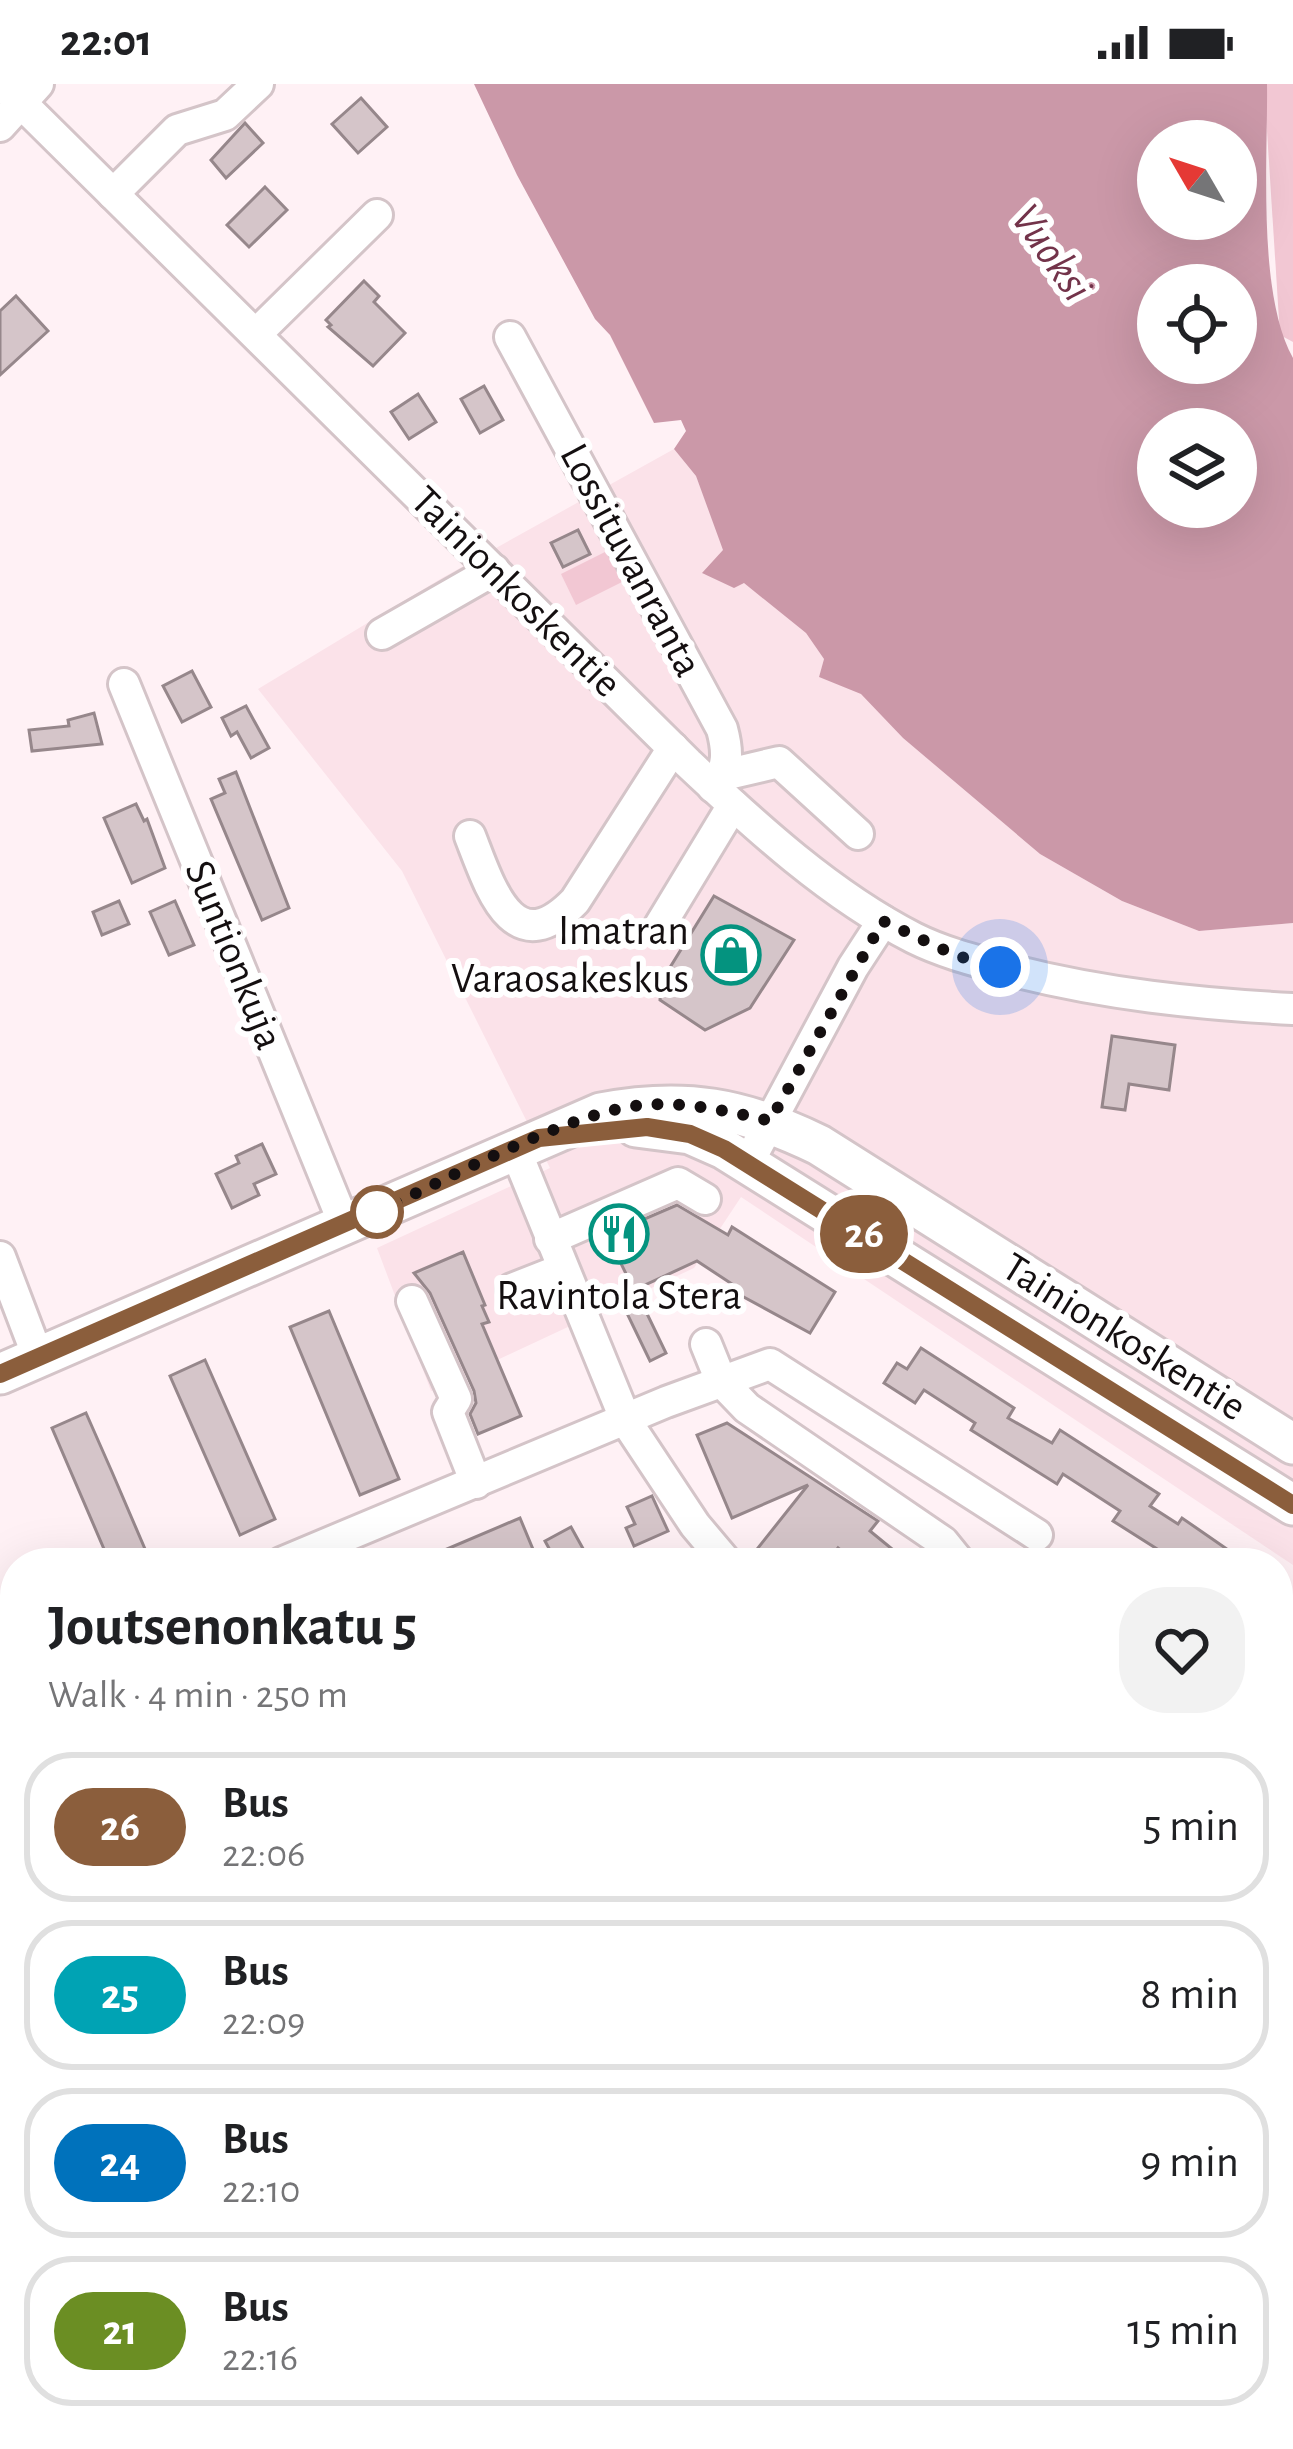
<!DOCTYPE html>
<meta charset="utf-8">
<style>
:root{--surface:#fff;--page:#f2f2f2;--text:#202124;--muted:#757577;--line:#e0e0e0}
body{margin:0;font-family:"Alegreya Sans",sans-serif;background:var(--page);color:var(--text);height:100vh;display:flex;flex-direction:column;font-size:45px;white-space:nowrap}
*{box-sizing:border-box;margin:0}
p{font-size:39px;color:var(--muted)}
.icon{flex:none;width:66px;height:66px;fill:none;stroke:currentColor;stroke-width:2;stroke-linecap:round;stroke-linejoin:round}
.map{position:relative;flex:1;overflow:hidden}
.details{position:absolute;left:0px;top:1464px;width:1293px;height:903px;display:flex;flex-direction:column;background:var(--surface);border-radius:48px 48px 0 0;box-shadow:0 12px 48px #0002}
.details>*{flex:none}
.badge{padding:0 24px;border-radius:39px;font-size:42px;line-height:78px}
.needle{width:78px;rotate:309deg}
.controls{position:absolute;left:1137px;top:36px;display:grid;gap:24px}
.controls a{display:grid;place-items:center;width:120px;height:120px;border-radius:50%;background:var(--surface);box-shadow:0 12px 48px #0002;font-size:60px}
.you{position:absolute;width:60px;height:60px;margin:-30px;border:9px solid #fff;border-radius:50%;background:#1a73e8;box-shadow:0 0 0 18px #1a73e833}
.map>.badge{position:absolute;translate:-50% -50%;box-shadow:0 0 0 6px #fff}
.round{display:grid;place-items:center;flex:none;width:126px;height:126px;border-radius:48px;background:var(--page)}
.summary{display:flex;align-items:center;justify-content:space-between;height:204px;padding:0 48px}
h1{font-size:57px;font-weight:600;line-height:90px}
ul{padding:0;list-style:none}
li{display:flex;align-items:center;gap:36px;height:150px;margin:0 24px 18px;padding:0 24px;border:6px solid var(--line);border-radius:48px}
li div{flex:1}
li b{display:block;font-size:45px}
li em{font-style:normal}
li .badge{min-width:132px;font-weight:700;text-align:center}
.status{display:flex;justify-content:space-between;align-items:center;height:84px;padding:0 60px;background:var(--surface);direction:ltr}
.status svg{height:33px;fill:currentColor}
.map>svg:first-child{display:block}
.built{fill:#fbe2e9}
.green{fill:#f2c7d3}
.water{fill:#cb98a8;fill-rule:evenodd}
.building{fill:#d5c5c9;stroke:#96878b;stroke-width:3}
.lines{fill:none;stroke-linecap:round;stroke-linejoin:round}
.minor-casing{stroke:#d4c4c8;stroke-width:36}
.major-casing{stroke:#d4c4c8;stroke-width:45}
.minor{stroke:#fff;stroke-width:30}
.major{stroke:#fff;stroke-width:39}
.line-casing{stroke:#fff;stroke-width:27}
.line{stroke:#8b5e3c;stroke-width:18}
.walk{stroke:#140f10;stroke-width:12;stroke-dasharray:0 21.6}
.stop-dot{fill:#fff;stroke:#8b5e3c;stroke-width:6}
.labels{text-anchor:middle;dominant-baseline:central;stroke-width:12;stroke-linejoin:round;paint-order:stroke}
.street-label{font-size:42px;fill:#140f10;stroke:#fff}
.poi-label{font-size:42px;fill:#140f10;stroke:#fff;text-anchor:end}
.water-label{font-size:45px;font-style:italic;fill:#73334a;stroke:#fff}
</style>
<div class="status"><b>22:01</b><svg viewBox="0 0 49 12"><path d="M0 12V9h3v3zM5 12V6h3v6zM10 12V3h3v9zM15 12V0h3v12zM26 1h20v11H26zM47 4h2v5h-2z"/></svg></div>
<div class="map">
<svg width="1293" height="2365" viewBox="0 0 1293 2365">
<rect width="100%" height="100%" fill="#fff1f5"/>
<path class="built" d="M674,365L696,392L724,466L703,490L744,498L806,549L824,575L819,593L861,609L903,654L1040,770L1122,817L1199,847L1293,839V1481L741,1113L694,1184L431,1307L377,1164L550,1084L402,787L258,605L442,494Z"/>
<g class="green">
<path d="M1264,0H1293V258L1280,251Z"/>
<path d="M607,467L622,498L576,521L561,490Z"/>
<path d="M149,2352H425L419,2365H138Z"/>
</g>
<path class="water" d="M474,0H1267C1268,76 1257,209 1293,274V839L1199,847L1122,817L1040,770L903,654L861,610L819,593L824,575L806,549L744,499L734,504L702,489L723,466L696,392L674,365L686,347L681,336L654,339L610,251L595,235L517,91ZM1158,57H1236V135H1158ZM1158,201H1236V279H1158ZM1158,345H1236V423H1158Z"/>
<g class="building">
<path d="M361,14L387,43L358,69L332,40Z"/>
<path d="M245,39L263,59L226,94L211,76Z"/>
<path d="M265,103L287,126L249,163L227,141Z"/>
<path d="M364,197L379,212L374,218L405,249L373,282L328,243L331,241L326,236Z"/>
<path d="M16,212L48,247L0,291V227Z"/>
<path d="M484,302L503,336L480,349L461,315Z"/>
<path d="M418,310L436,338L409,355L391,328Z"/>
<path d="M578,446L590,470L563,483L551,459Z"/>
<path d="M192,587L211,623L182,638L163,602Z"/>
<path d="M246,622L269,664L251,674L237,648L231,652L222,634Z"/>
<path d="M94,629L102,660L32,667L29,646L69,642L68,636Z"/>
<path d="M236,688L289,824L262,836L211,715L225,709L219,695Z"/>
<path d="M136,720L144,737L147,735L165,784L132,799L104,734Z"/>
<path d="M714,812L794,856L750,924L705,946L660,916L661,898Z"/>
<path d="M119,817L129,840L102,851L93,828Z"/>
<path d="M175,817L194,861L169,871L150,828Z"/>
<path d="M1112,952L1175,961L1169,1006L1129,1000L1125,1026L1102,1023Z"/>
<path d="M262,1060L276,1090L254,1100L259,1111L232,1124L216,1090L239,1079L236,1072Z"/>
<path d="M677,1121L728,1151L732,1143L835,1208L810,1249L740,1211L733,1206L735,1202L697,1177L634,1206L607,1151Z"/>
<path d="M463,1168L485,1221L482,1222L489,1238L482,1240L521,1332L478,1350L470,1330L476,1319L474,1307L430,1209L414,1189Z"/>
<path d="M638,1211L666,1269L650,1277L622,1219Z"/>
<path d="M329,1227L399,1395L360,1411L290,1243Z"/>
<path d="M921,1264L1014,1324L1008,1334L1052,1359L1060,1346L1159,1410L1150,1422L1178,1440L1182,1434L1247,1479H1159L1165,1470L1113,1437L1120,1427L1063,1390L1057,1400L971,1346L975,1339L924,1306L915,1319L884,1299L897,1279L907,1285Z"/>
<path d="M205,1276L275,1435L240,1451L170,1292Z"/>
<path d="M86,1329L112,1388L151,1479H110L52,1344Z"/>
<path d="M727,1339L878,1437L870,1447L897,1469L889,1479H856L838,1464L826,1479H746L808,1401L732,1434L697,1351Z"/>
<path d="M652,1412L668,1447L634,1462L626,1444L635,1440L627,1423Z"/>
<path d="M520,1434L537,1475L527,1479H414Z"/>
<path d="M571,1443L591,1479H557L545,1457Z"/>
</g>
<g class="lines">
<defs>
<g id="minor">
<path d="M2,0L688,679C756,743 830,811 914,854C944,869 977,877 1010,886C1103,910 1197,920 1293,925"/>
<path d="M0,42L38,0"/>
<path d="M113,110L177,46L225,31L258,0"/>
<path d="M256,250L377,131"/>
<path d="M510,253L722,645C728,667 729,685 713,703"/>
<path d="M382,550L494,486"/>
<path d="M124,600L345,1142"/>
<path d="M724,691L779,678L858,750"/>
<path d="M470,752C490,803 513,881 575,817L673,664"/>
<path d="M659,843L733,721"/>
<path d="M515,1065L626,1337L695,1441L727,1479"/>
<path d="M748,1079L853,883L883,837"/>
<path d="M550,1155L678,1099L705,1115"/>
<path d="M0,1173L38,1273"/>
<path d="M512,1205L563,1185"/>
<path d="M412,1217L456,1315L448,1328L476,1399"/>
<path d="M706,1260L721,1297L747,1324L943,1458L960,1479"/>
<path d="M281,1479L666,1318L770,1280L1037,1451"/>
<path d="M0,1594L15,1587"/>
<path d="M0,1757L15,1791"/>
<path d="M83,2365L84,2352"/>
<path d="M754,2365L764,2352"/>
<path d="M1002,2365L1005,2352"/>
<path d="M1171,2365L1173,2352"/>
</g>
<g id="major">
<path d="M636,1043L690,1050L724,1065L1293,1421"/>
<path d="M0,1290L601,1029C685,1013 743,1024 819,1061L1293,1360"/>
</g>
</defs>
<use href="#minor" class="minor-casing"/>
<use href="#major" class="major-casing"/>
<use href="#minor" class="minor"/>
<use href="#major" class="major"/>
</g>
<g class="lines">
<defs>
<path id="line" d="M0,1290L539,1054L647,1043L690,1050L724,1065L1293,1421"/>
</defs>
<use href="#line" class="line-casing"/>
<use href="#line" class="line"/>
<path class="walk" d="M377,1128C448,1095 567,1029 642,1021C684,1017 728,1027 770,1037L883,837L957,872L1000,883"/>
</g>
<defs>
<symbol id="shop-ring" viewBox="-11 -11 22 22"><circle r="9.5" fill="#fff" stroke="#04937f" stroke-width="1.5"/><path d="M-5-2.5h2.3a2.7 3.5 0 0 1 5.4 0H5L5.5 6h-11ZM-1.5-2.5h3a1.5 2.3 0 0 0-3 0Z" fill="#04937f"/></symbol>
<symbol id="restaurant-ring" viewBox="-11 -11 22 22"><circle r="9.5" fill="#fff" stroke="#04937f" stroke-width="1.5"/><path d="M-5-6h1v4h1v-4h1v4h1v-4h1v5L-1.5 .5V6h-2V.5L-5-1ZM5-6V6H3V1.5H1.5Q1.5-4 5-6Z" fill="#04937f"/></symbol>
</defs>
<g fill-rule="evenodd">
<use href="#shop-ring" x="698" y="838" width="66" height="66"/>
<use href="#restaurant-ring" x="586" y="1117" width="66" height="66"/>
</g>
<circle class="stop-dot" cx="377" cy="1128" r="24"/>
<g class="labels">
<g class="street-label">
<text transform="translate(631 476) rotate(62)">Lossituvanranta</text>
<text transform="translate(516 508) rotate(45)">Tainionkoskentie</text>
<text transform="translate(234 871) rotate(68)">Suntionkuja</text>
<text transform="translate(1124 1253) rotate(32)">Tainionkoskentie</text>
</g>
<g class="poi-label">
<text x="689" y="847">Imatran<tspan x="689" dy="48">Varaosakeskus</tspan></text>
<text x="619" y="1212" text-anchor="middle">Ravintola Stera</text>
</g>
<g class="water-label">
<text transform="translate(1051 169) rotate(55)">Vuoksi</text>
</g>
</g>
</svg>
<div class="controls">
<a><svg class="needle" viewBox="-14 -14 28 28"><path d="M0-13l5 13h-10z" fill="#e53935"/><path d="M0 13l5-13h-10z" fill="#757577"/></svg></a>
<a><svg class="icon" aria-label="locate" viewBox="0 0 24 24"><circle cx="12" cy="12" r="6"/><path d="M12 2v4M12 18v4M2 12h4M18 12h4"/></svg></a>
<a><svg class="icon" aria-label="layers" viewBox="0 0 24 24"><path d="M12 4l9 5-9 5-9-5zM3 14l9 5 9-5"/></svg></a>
</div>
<div class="you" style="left:1000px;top:883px"></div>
<b class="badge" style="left:864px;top:1150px;background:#8b5e3c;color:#fff">26</b>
<section class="details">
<div class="summary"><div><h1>Joutsenonkatu 5</h1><p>Walk · 4 min · 250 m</p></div><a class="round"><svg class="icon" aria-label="heart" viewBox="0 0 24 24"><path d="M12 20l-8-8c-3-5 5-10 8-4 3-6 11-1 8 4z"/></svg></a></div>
<ul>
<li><span class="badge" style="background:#8b5e3c;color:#fff">26</span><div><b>Bus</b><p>22:06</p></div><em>5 min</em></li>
<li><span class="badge" style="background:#00a3b4;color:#fff">25</span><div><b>Bus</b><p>22:09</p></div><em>8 min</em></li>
<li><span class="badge" style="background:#0072bc;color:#fff">24</span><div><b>Bus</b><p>22:10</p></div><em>9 min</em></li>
<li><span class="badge" style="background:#6b8e23;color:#fff">21</span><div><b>Bus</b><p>22:16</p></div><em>15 min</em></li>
</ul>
</section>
</div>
